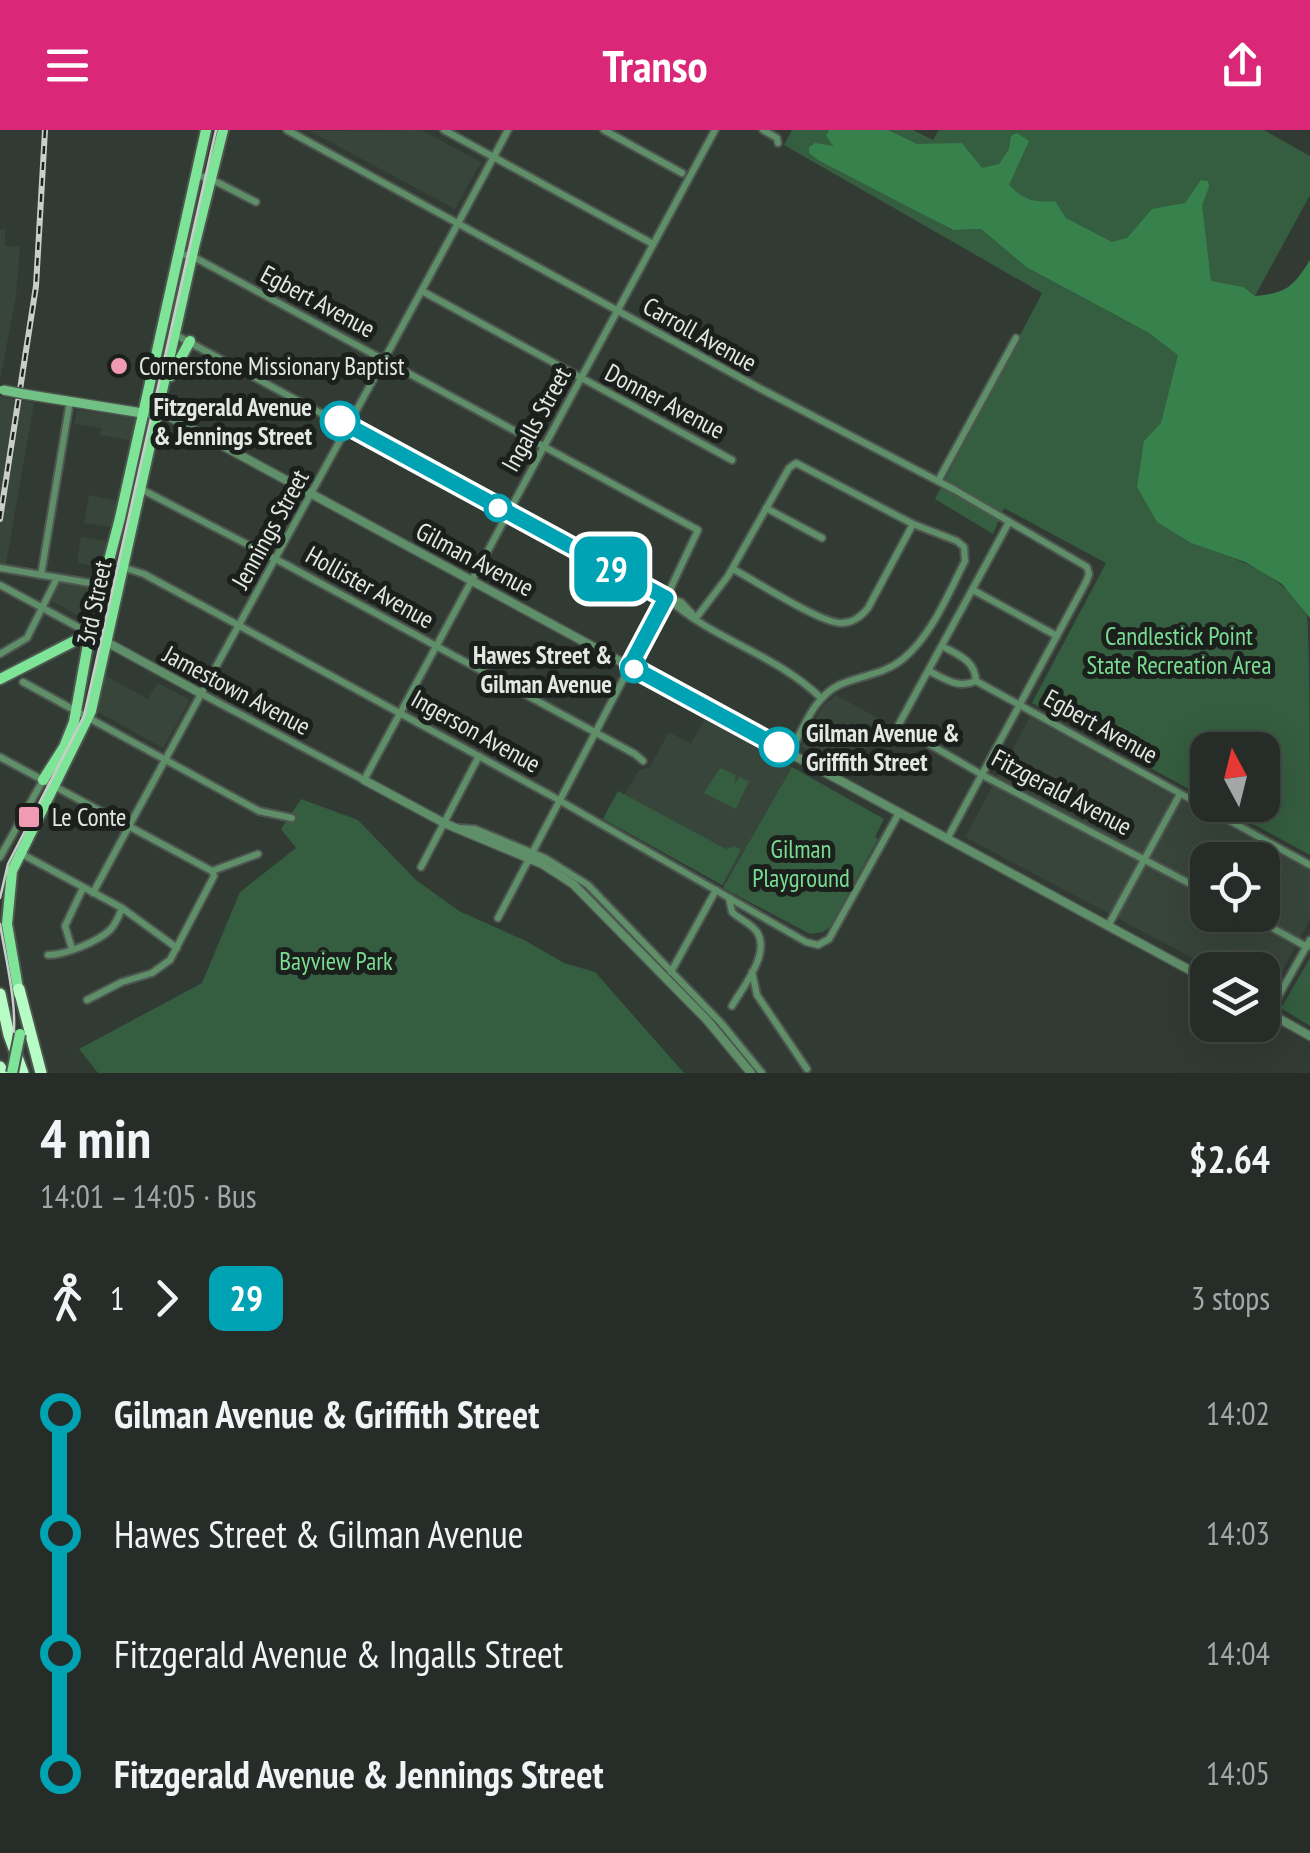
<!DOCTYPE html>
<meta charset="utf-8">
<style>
:root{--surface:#262c27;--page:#323833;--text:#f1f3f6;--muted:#a4a7a7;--line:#424844;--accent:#db2777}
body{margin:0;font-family:"PT Sans Narrow",sans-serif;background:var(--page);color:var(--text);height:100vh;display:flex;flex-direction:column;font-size:38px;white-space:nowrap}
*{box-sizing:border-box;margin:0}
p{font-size:32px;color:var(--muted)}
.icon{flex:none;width:55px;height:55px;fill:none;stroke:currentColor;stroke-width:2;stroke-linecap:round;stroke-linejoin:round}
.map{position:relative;height:943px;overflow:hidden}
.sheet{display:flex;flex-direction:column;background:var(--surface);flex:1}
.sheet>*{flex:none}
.badge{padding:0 20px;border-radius:15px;font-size:35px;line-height:65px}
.needle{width:65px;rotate:353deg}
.buttons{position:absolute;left:1190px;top:602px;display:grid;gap:20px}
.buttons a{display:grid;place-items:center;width:90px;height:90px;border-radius:20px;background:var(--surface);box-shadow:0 10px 40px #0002,0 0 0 2px var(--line);font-size:50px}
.map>.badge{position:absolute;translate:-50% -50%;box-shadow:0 0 0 5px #fff}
.legs{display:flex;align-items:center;gap:15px;height:110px;padding:0 40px;font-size:32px}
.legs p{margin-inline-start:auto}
.headline{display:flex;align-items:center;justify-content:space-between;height:170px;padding:0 40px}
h1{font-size:55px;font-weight:600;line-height:75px}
ul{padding:0 40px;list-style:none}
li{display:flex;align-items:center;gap:35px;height:120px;font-size:38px}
li i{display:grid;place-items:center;width:15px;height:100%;margin:0 12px;background:currentColor}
li i::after{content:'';width:25px;height:25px;margin:-12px;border:8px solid;border-radius:50%;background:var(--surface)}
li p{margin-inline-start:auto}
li:first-child i{background:linear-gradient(#0000 50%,currentColor 0)}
li:last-child i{background:linear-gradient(currentColor 50%,#0000 0)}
header{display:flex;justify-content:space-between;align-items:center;height:130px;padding:0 40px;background:var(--accent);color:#fff;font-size:45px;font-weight:600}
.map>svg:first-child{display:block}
.built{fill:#38453a;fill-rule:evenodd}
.green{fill:#355d3f}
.water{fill:#37814c}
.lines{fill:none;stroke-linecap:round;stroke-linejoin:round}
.minor-casing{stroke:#4e5650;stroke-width:10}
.tertiary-casing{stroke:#4e5650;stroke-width:11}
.secondary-casing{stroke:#4e5650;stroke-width:12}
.primary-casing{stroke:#4e5650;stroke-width:14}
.motorway-casing{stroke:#4e5650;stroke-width:15}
.minor{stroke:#5f8f69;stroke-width:6}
.tertiary{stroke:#5f8f69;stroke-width:8}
.secondary{stroke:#71c084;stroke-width:9}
.primary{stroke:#7ee598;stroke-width:10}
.motorway{stroke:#b6fcc4;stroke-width:11}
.tram{stroke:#c9ceca;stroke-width:2.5}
.rail-casing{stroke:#c9ceca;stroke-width:6}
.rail{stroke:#1c201d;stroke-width:2.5;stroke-dasharray:8;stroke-linecap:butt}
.secondary-bridge-casing{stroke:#4e5650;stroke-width:12;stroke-linecap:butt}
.primary-bridge-casing{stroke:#4e5650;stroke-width:14;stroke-linecap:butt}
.secondary-bridge{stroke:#71c084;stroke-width:9}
.primary-bridge{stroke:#7ee598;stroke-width:10}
.line-1-casing{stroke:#fff;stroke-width:22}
.line-1{stroke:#00a3b4;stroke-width:15}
.poi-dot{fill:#f19ab4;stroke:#1c201d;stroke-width:4}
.stop-1-dot{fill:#fff;stroke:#00a3b4;stroke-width:5}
.labels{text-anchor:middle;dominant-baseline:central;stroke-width:10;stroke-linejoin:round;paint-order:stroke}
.street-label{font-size:25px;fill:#e3e8e4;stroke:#1c201d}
.poi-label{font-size:25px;fill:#e3e8e4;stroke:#1c201d;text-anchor:start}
.stop-label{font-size:25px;font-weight:bold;fill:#e3e8e4;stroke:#1c201d;text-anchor:end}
.park-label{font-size:25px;fill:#79dc92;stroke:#1c201d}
</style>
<header><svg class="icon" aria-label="menu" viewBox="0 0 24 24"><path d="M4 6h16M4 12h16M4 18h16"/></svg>Transo<svg class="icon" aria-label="share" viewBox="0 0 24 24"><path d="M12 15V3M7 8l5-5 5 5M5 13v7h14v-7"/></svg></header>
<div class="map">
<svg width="1310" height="943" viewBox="0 0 1310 943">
<rect width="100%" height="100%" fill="#323a34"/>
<g class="built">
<path d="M421,0L481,32L455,79L310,1Z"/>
<path d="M0,99H5V116L20,117L16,167L0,250Z"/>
<path d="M0,267L34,273L6,434L0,433Z"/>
<path d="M77,280L135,287L133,311L100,305L101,298L74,294Z"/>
<path d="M89,365L119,371L113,397L84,393Z"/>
<path d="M81,407L110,412L105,438L77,433Z"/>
<path d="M60,452L97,458L88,491L52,471Z"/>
<path d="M106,546L148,569L158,553L190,570L163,618L98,582Z"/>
<path d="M836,565L881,590L865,620L856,616L843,640L801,617L822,577Z"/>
<path d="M1030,587L1310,741V789L1268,869L1263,866L1262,840H1215L965,707ZM1208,730H1262V785H1208Z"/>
<path d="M705,589L792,637L724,756L603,689L618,661L625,664L638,641L650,637L669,602L691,614Z"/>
</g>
<g class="green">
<path d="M792,0H854L834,10L827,29L952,100L981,99L1026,137L1149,203L1179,225L1161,294L1144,311L1191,413C1235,428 1282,442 1307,485C1310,499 1310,693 1310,725L1218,675H1262V620H1208L1207,669L1032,573L1106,433L1004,378L993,404L935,369L1042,163L784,15Z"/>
<path d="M865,0H913L933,10L939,0H1264L1310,26V65L1255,166L1207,171L1064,93L1055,71L1035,72L1023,69Z"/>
<path d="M792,637L884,689L875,707L878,709L830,797L823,802L810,804L723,758Z"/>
<path d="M720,638L736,645L734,655L739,647L749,651L736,679L704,663Z"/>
<path d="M618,661L726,719L734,716L741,720L722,755L603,689Z"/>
<path d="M301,669L358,690L416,750L459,781L526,811L564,833L595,842L684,943H98L79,919L202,853L240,762L296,718L281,699Z"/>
<path d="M1310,828V896L1281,878Z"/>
</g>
<path class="water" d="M829,0H888L917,14L962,13L982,38L999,34L1009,19L1011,6L1017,3L1029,11L1009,55C1025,71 1034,72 1055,71L1066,88L1112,112L1127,108L1152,79L1185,73L1201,50L1208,51L1209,57L1202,75L1211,151L1243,157L1255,166C1287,163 1293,157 1310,130V488L1282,454L1245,432L1191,413L1157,392L1137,357L1144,311L1161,293L1178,225L1149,203L1026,137L981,99L953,100L818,30L809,23V17L815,13L833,16L826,5Z"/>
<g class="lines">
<defs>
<g id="minor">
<path d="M287,0L761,259L955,360L1087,437L1089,444L1086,452L947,709"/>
<path d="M444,0L653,114"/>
<path d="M604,0L682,43"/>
<path d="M763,0L777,8L778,13"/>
<path d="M196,45L211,49L256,72"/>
<path d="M180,124L192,126L698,400L666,468L498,788"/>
<path d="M422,161L732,330"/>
<path d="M172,203L659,465L681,472L696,488"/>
<path d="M938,351L1016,208"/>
<path d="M137,357L285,434L635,624L643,631"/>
<path d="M766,378L822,408"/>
<path d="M1009,392L898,596L986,647L1208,763"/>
<path d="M109,433L144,444L238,495L550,665L806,812L818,815L829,809L899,683"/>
<path d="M0,438L102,455"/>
<path d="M733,439C754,450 820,493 841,493C853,493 861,487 868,478L913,394"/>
<path d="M41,445L70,271"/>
<path d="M0,455L89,503"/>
<path d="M973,460L1057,506"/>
<path d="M668,469C714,510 777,525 821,568"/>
<path d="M696,488L728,446L789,338L796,333L913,394L957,411L964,417L965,431C948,464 932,505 903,529C883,545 861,545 839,555C813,568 803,599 790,623"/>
<path d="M942,516C958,525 975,530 976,551"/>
<path d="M0,524L27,508L57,448"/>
<path d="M929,541C945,549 958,559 976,551L1310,735"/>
<path d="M23,552L259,681L292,688"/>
<path d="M200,563L364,650L715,0"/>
<path d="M0,627L212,741L214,746L170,830L152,843L122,852L87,870"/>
<path d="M459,698L475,699L545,728L588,755L722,894L762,943"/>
<path d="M20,723L122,778L177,818"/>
<path d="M0,727L43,650"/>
<path d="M421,737L479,626"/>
<path d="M212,741L258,724"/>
<path d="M93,763C230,508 372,256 508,0"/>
<path d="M729,768L732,782C739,789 751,793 757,802C771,824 742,858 732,876"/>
<path d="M1249,785L1307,817"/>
<path d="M1108,796L1180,664"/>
<path d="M72,819L65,796L83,758"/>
<path d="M48,825C65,825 97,812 110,800C116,794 119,786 122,778"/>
<path d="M671,842L716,760"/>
<path d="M752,842L757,865L807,939"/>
<path d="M1269,883L1310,810"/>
</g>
<g id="tertiary">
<path d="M142,283L166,285L1208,850"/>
<path d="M90,503L200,563"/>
<path d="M364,650L444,693L542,734L573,754L707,890L751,943"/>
<path d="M1262,879L1310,906"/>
</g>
<path id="secondary" d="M24,264L142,283"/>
<g id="primary">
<path d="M171,246L190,211"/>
<path d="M0,549L90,503"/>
<path d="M43,650L64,617L74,592L90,503L120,388L206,0"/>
<path d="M19,864L7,794L12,741L91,581L194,117L223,0"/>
</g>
<g id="motorway">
<path d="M19,859L41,943"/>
<path d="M0,864L9,905L23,943"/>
<path d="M0,937L4,943"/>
</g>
</defs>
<use href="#minor" class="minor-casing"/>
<use href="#tertiary" class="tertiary-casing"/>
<use href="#secondary" class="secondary-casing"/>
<use href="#primary" class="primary-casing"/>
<use href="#motorway" class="motorway-casing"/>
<use href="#minor" class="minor"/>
<use href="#tertiary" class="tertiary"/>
<use href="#secondary" class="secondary"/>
<use href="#primary" class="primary"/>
<use href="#motorway" class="motorway"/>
<g class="tram">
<path d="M0,768L8,734L84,586L216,0"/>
<path d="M0,794C9,848 22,888 8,943"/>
</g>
<defs>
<path id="rail" d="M0,389L36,156L45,0"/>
</defs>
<use href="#rail" class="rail-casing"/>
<use href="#rail" class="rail"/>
<defs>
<path id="secondary-bridge" d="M3,260L24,264"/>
<path id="primary-bridge" d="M12,943L20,904"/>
</defs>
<use href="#secondary-bridge" class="secondary-bridge-casing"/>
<use href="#primary-bridge" class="primary-bridge-casing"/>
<use href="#secondary-bridge" class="secondary-bridge"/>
<use href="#primary-bridge" class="primary-bridge"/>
</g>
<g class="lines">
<defs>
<path id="line-1" d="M340,291L666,468L630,536L779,617"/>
</defs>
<use href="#line-1" class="line-1-casing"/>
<use href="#line-1" class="line-1"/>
</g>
<g class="poi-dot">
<circle cx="119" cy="236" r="10"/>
<rect x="17" y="675" width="24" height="24" rx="5"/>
</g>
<g class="stop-1-dot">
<circle cx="340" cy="291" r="18"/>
<circle cx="498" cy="378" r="12"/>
<circle cx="634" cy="539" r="12"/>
<circle cx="779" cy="617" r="18"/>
</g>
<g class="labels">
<g class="street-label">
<text transform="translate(318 171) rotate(28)">Egbert Avenue</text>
<text transform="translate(700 204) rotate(29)">Carroll Avenue</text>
<text transform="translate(665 271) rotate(28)">Donner Avenue</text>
<text transform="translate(536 289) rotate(-61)">Ingalls Street</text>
<text transform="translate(270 399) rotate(-61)">Jennings Street</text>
<text transform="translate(475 429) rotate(28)">Gilman Avenue</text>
<text transform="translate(370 457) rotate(29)">Hollister Avenue</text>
<text transform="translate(94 473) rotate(-78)">3rd Street</text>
<text transform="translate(237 560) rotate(28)">Jamestown Avenue</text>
<text transform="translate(1101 596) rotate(29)">Egbert Avenue</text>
<text transform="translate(476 601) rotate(29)">Ingerson Avenue</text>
<text transform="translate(1062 662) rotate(28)">Fitzgerald Avenue</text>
</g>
<g class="poi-label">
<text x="139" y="236">Cornerstone Missionary Baptist</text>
<text x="52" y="687">Le Conte</text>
</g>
<g class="stop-label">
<text x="312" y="277">Fitzgerald Avenue<tspan x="312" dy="29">&amp; Jennings Street</tspan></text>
<text x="612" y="525">Hawes Street &amp;<tspan x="612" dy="29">Gilman Avenue</tspan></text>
<text x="806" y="603" text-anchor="start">Gilman Avenue &amp;<tspan x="806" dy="29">Griffith Street</tspan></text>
</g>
<g class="park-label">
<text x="1179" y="506">Candlestick Point<tspan x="1179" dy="29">State Recreation Area</tspan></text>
<text x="801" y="719">Gilman<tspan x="801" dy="29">Playground</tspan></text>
<text x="336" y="831">Bayview Park</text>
</g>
</g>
</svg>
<div class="buttons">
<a><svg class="needle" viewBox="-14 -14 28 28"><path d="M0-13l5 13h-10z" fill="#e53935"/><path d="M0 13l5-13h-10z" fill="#a4a7a7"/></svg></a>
<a><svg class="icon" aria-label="locate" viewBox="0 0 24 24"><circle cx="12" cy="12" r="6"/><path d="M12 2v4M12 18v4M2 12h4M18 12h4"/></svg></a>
<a><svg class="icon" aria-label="layers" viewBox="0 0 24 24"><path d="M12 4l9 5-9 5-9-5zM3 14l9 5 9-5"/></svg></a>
</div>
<b class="badge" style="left:611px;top:439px;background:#00a3b4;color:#fff">29</b>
</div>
<section class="sheet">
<div class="headline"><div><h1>4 min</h1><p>14:01 – 14:05 · Bus</p></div><b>$2.64</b></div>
<div class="legs"><svg class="icon" aria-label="walk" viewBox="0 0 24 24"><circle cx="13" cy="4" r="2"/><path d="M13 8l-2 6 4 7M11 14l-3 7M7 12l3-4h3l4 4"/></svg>1<svg class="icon" aria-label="forward" viewBox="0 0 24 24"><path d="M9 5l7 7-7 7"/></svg><b class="badge" style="background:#00a3b4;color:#fff">29</b><p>3 stops</p></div>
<ul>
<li><i style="color:#00a3b4"></i><b>Gilman Avenue &amp; Griffith Street</b><p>14:02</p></li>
<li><i style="color:#00a3b4"></i><span>Hawes Street &amp; Gilman Avenue</span><p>14:03</p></li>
<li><i style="color:#00a3b4"></i><span>Fitzgerald Avenue &amp; Ingalls Street</span><p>14:04</p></li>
<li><i style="color:#00a3b4"></i><b>Fitzgerald Avenue &amp; Jennings Street</b><p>14:05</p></li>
</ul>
</section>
